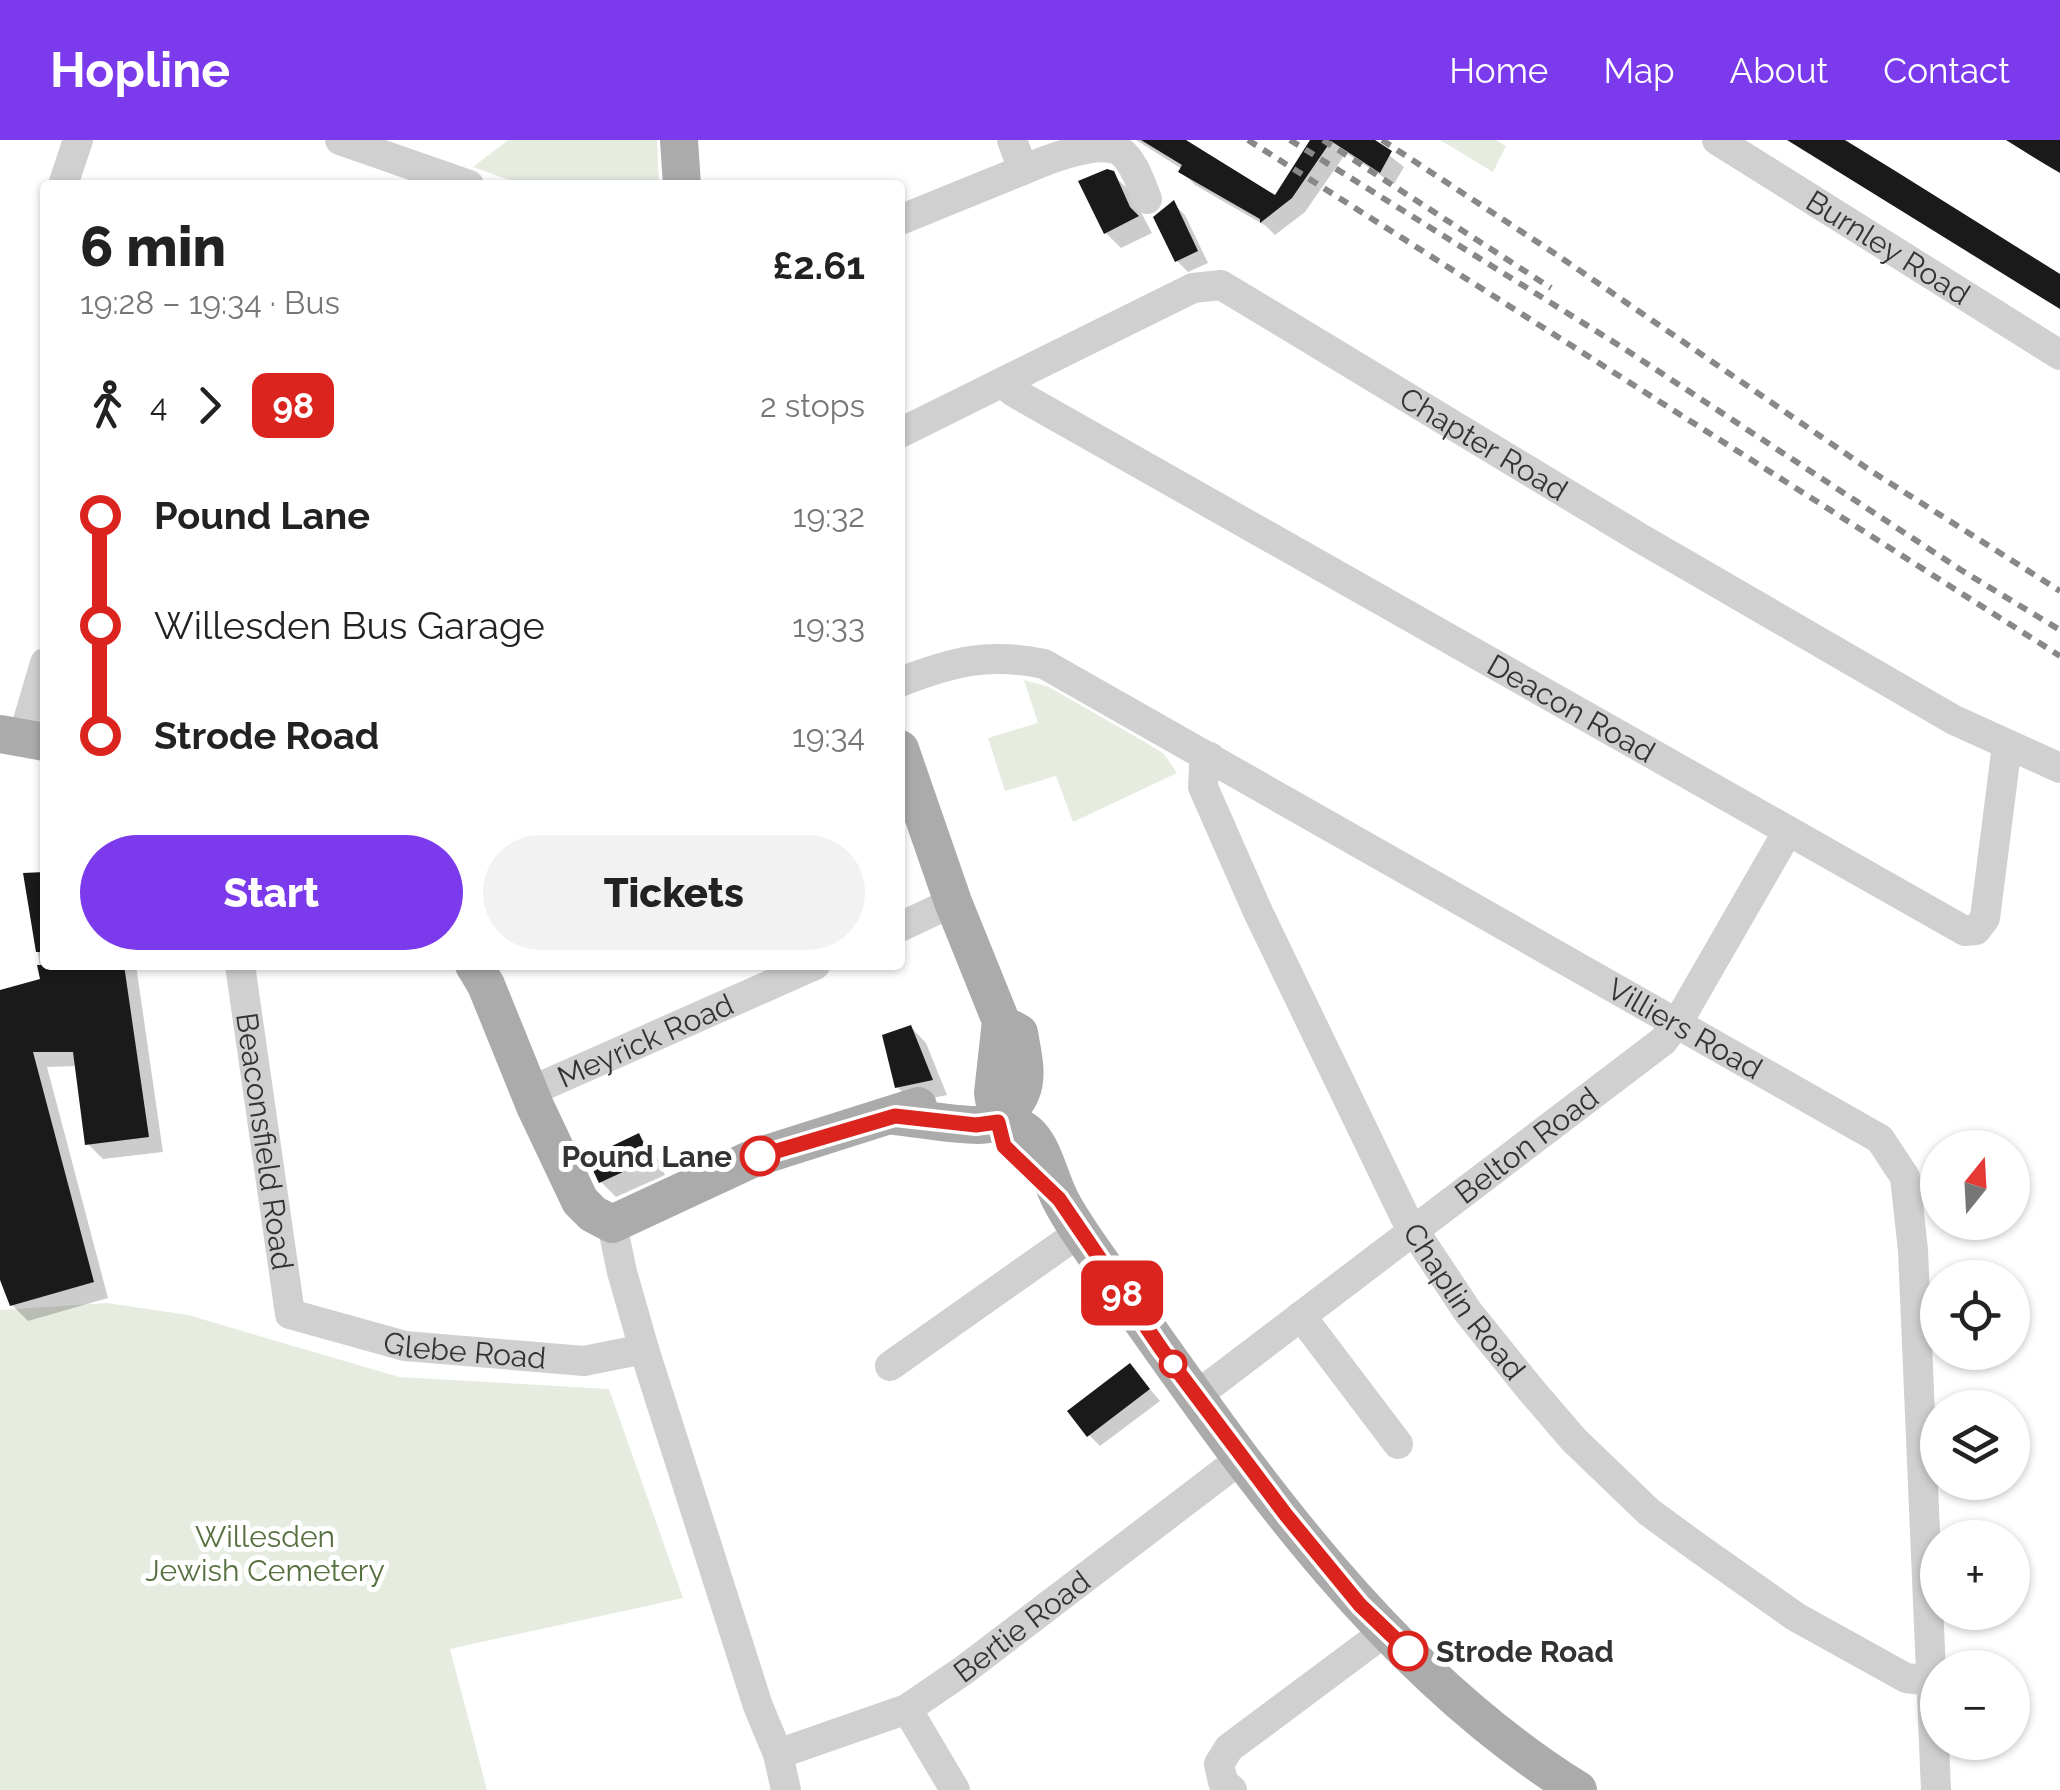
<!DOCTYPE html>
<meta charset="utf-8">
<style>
:root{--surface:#fff;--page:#f2f2f2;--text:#222;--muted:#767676;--accent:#7c3aed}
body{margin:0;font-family:Raleway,sans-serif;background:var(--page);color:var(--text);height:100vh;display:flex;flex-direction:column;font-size:38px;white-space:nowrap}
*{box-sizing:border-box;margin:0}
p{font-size:32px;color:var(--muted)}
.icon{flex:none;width:55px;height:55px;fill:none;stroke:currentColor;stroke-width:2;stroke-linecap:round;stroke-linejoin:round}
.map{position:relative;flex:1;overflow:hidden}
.sheet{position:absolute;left:40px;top:40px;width:865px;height:790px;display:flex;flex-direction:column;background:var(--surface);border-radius:10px;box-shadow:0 2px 8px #0004}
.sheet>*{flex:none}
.badge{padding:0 20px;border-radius:15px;font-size:35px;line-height:65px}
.needle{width:65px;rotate:18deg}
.fabs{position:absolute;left:1920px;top:990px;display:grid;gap:20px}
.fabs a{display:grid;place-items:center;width:110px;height:110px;border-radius:50%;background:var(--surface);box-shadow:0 2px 8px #0004;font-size:50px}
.map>.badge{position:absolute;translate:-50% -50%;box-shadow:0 0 0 5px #fff}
.legs{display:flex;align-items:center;gap:15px;height:110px;padding:0 40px;font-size:32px}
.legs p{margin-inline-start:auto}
.head{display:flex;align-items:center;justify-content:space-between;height:170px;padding:0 40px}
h1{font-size:55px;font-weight:800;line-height:75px}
.action{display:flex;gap:20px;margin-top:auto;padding:20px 40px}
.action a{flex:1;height:115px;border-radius:60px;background:var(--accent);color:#fff;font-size:40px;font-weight:800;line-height:115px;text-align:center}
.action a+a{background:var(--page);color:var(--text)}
ul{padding:0 40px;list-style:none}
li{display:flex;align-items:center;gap:35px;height:110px;font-size:38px}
li i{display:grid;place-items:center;width:15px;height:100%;margin:0 12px;background:currentColor}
li i::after{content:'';width:25px;height:25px;margin:-12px;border:8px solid;border-radius:50%;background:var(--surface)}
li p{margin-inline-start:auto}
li:first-child i{background:linear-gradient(#0000 50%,currentColor 0)}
li:last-child i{background:linear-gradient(currentColor 50%,#0000 0)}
header{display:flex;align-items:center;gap:60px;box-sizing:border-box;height:140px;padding:0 50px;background:var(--accent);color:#fff}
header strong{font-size:48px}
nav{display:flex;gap:55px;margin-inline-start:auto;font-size:35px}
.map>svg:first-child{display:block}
.green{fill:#e6ecdf}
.shadow{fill:#0003}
.building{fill:#1a1a1a}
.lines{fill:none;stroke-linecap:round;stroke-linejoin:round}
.minor{stroke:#d0d0d0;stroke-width:30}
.major{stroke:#ababab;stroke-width:38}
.rail{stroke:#888;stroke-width:6;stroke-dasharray:10 8;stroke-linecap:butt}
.line-1-casing{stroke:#fff;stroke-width:22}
.line-1{stroke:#dc241f;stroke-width:15}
.stop-1-dot{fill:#fff;stroke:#dc241f;stroke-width:5}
.labels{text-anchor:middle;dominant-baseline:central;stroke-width:10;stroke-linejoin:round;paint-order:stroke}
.street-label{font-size:30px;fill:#333;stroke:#fff}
.stop-label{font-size:30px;font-weight:bold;fill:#333;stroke:#fff;text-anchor:end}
.park-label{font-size:30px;fill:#56703f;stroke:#fff}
</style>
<header>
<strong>Hopline</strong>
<nav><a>Home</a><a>Map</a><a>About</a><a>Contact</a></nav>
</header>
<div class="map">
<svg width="2060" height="1650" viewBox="0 0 2060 1650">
<rect width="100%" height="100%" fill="#fff"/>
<g class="green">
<path d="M508,0H657L659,45H523L473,27Z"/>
<path d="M1440,0H1496L1506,6L1493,32Z"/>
<path d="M1024,540L1049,547L1150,605L1164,614L1177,633L1073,682L1056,636L1005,651L988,598L1038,583Z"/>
<path d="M107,1163L188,1175L399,1237L609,1249L683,1458L450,1509L487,1650H0V1170Z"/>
</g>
<g class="shadow">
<path d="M1136,0H1182L1276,58L1313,0H1370L1404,27L1394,44L1346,13L1305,72L1275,95L1266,86L1195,45L1181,31L1182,29Z"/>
<path d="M1112,34L1129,50L1152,93L1121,108L1106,93Z"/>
<path d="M1174,64L1185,75L1208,123L1188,132L1177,121Z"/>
<path d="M45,734V825H136L163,1012L103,1019L88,1004L78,926L47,927L108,1158L28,1181L12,1165L0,1133V853L42,840L26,735Z"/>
<path d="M911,887L926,903L947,955L913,962L897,947Z"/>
<path d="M639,996L654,1012L665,1035L616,1057L601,1042Z"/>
<path d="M1130,1226L1160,1261L1100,1306L1089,1295Z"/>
</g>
<g class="building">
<path d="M1141,0H1186L1275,55L1310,0H1375L1392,11L1380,33L1331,1L1292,58L1260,83V79L1178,32L1182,25Z"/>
<path d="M1787,0H1845L1897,32L2060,134V169Z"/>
<path d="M2006,0H2060V33L2043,23Z"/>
<path d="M1107,29L1114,31L1130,67L1139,76L1104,94L1078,41Z"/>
<path d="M1174,60L1198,111L1175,122L1153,77Z"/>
<path d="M45,732V812H36L23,733Z"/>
<path d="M37,825H124L149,997L85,1005L73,912H33L94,1142L10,1166L0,1140V850L40,839Z"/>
<path d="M911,885L933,940L895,948L882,895Z"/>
<path d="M639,993L651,1019L599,1043L587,1018Z"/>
<path d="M1130,1223L1150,1249L1087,1297L1067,1271Z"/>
</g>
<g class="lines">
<g class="minor">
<path d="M340,0L469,45"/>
<path id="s1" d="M1717,0L2060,215"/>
<path d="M1023,30C1046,20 1095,0 1118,10C1133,18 1141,44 1147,59"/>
<path d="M63,45L78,0"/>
<path d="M900,80L1023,30L1012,0"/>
<path id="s2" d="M1007,240L1012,251L1017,254L1965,791L1976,790L1985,778L2007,605"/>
<path id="s3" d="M900,293L1193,148L1221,145L1640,398L1954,580L2060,628"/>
<path id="s4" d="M900,542C952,522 988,512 1044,524L1880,999L1905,1037L1913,1110L1936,1650"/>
<path d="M23,598L45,523"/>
<path id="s5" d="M1210,617L1204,627L1203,647L1258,772L1405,1077L1468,1172L1531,1250L1574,1300L1649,1372L1694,1405L1796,1477L1906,1538L1931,1541"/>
<path d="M900,787L953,762"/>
<path id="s6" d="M240,825L290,1174L405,1206L584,1221L644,1209"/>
<path id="s7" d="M531,951L815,825"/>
<path d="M612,1084L622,1132L644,1209L758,1566L778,1614L786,1650"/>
<path d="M1301,1176L1398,1304"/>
<path d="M890,1226L1080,1092"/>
<path id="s8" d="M1196,1256L1663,901L1678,882L1788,691"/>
<path d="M907,1569L955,1650"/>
<path id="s9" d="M778,1614L907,1569L964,1530L1242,1318"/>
<path d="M1232,1650L1223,1642L1219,1624L1229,1608L1386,1491"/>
</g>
<g class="major">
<path d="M679,0L682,45"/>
<path d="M0,594L45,602"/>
<path d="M900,609L953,762L1001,881L993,953L998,982"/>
<path d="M474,825L486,845L535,966L580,1061L593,1074L612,1084L754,1018L918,966"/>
<path d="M895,976C922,979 952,985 978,985C993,984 1009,980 1022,989C1032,994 1040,1009 1044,1019C1050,1033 1054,1048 1061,1061C1075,1088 1094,1112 1111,1137C1243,1324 1380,1527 1578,1650"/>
<path d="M998,982C1031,951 1027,937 1019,893L1012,889"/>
</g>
<g class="rail">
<path d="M1248,0L2060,516"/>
<path d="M1290,0L1620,206L1961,430L2060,490"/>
<path d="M1323,0L1551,148"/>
<path d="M1382,0L1560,117L1871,331L2060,451"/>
</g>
</g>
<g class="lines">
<defs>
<path id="line-1" d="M760,1016L895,976L976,985L998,982L1004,1006L1059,1059L1162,1210L1286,1375L1360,1465L1408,1511"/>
</defs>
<use href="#line-1" class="line-1-casing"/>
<use href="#line-1" class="line-1"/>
</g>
<g class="stop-1-dot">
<circle cx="760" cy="1016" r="18"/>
<circle cx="1173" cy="1224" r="12"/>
<circle cx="1408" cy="1511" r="18"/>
</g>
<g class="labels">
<g class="street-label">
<text stroke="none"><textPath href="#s1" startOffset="202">Burnley Road</textPath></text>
<text stroke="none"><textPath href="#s3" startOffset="662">Chapter Road</textPath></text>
<text stroke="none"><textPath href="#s2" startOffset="655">Deacon Road</textPath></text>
<text stroke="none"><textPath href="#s4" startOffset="885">Villiers Road</textPath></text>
<text stroke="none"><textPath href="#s7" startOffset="125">Meyrick Road</textPath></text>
<text stroke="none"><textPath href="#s6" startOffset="178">Beaconsfield Road</textPath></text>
<text stroke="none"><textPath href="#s8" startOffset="415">Belton Road</textPath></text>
<text stroke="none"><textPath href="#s5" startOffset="610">Chaplin Road</textPath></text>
<text stroke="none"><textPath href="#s6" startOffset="532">Glebe Road</textPath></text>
<text stroke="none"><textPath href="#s9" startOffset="278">Bertie Road</textPath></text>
</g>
<g class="stop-label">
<text x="732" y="1016">Pound Lane</text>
<text x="1436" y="1511" text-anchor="start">Strode Road</text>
</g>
<g class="park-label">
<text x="265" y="1396">Willesden<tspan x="265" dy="34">Jewish Cemetery</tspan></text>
</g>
</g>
</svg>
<div class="fabs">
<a><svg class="needle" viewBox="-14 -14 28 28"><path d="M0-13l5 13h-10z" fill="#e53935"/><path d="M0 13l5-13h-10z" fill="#767676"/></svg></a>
<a><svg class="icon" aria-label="locate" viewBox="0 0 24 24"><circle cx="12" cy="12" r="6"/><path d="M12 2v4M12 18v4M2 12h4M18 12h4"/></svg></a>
<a><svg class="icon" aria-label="layers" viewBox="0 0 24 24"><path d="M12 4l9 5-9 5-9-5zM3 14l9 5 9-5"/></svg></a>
<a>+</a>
<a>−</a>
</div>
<b class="badge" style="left:1122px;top:1153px;background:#dc241f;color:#fff">98</b>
<section class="sheet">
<div class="head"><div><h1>6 min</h1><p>19:28 – 19:34 · Bus</p></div><b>£2.61</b></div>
<div class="legs"><svg class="icon" aria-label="walk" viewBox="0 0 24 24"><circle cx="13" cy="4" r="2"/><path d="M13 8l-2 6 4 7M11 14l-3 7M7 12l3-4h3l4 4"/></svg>4<svg class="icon" aria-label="forward" viewBox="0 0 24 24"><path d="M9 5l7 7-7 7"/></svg><b class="badge" style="background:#dc241f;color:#fff">98</b><p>2 stops</p></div>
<ul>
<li><i style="color:#dc241f"></i><b>Pound Lane</b><p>19:32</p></li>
<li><i style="color:#dc241f"></i><span>Willesden Bus Garage</span><p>19:33</p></li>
<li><i style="color:#dc241f"></i><b>Strode Road</b><p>19:34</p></li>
</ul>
<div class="action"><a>Start</a><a>Tickets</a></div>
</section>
</div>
